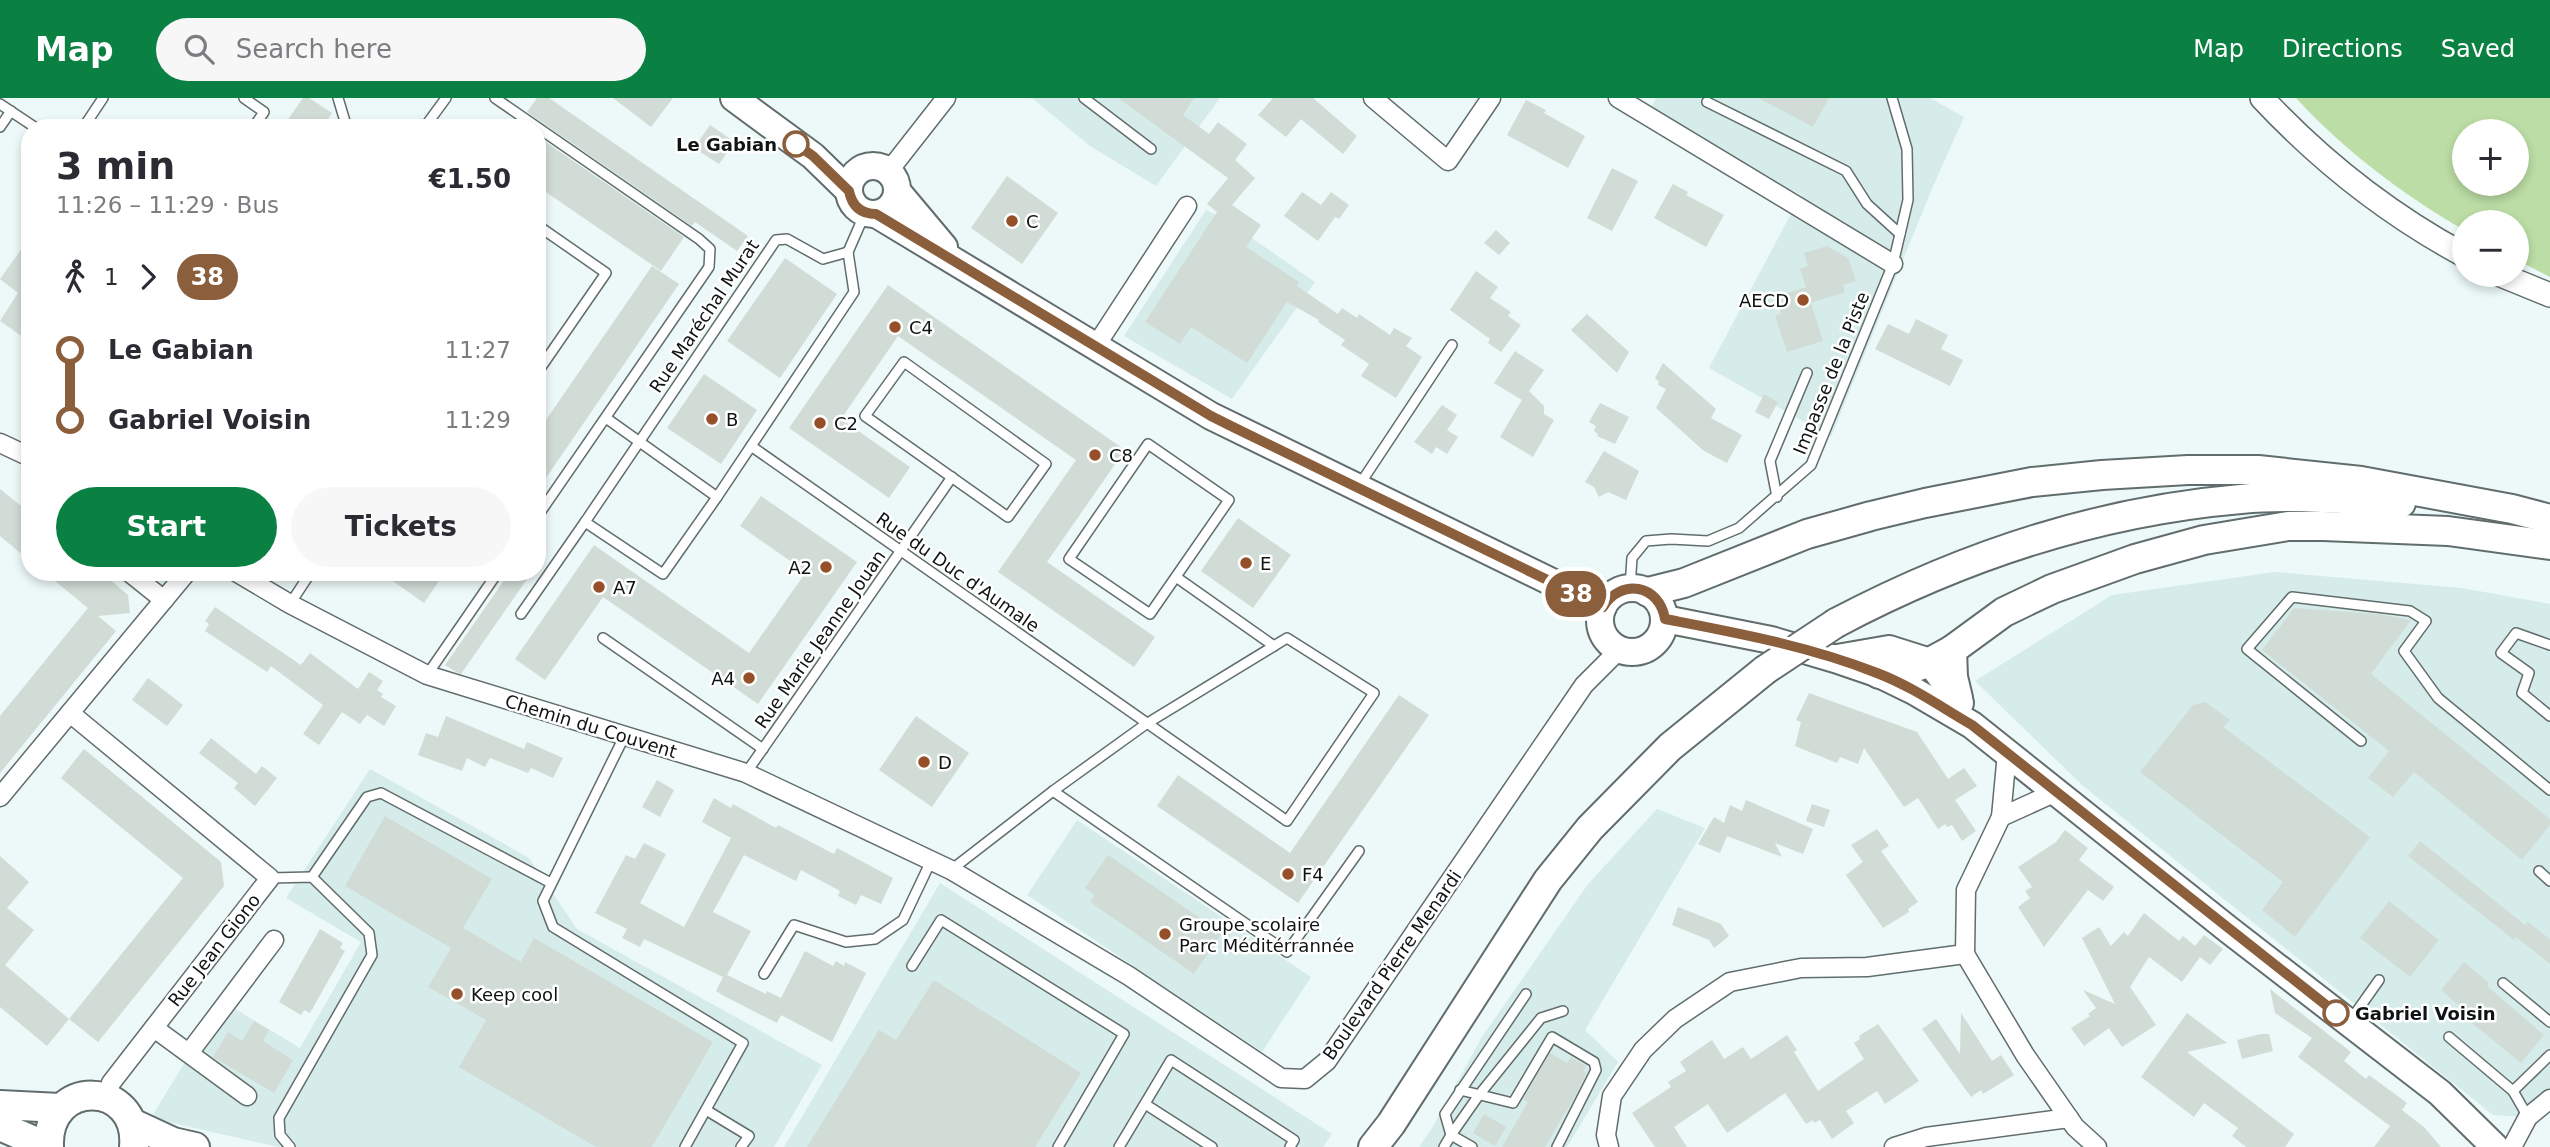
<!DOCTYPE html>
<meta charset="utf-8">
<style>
:root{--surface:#fff;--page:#f7f7f7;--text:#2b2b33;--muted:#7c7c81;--accent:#0b8043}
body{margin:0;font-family:"DejaVu Sans",sans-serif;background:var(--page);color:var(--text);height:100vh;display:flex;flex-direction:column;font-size:26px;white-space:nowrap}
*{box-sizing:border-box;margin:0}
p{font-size:23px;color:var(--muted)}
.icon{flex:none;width:38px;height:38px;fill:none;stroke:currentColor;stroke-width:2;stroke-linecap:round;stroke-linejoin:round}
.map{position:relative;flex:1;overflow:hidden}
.drawer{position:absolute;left:21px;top:21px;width:525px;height:462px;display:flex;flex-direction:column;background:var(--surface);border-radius:28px;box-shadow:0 4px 10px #0003}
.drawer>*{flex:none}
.badge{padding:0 14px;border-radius:23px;font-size:24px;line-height:46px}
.controls{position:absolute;left:2452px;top:21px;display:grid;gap:14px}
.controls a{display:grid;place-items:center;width:77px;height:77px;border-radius:50%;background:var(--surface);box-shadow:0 4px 10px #0003;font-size:35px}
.map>.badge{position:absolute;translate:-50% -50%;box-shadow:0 0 0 4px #fff}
.legs{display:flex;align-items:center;gap:10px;height:77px;padding:0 35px;font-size:23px}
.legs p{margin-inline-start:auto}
.summary{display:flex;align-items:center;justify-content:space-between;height:119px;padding:0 35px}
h1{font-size:38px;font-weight:700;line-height:52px}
.cta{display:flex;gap:14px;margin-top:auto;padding:14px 35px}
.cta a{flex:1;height:80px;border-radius:42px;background:var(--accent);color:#fff;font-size:28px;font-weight:700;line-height:80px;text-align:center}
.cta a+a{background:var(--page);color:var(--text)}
ul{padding:0 35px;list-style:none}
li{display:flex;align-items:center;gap:24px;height:70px;font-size:26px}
li i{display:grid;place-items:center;width:10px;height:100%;margin:0 9px;background:currentColor}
li i::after{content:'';width:18px;height:18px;margin:-9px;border:5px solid;border-radius:50%;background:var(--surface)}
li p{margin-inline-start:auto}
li:first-child i{background:linear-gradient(#0000 50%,currentColor 0)}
li:last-child i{background:linear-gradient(currentColor 50%,#0000 0)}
header{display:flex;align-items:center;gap:42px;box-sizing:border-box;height:98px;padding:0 35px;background:var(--accent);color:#fff}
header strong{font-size:33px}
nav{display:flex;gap:38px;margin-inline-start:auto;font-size:24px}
.search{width:490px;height:63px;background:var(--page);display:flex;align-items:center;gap:18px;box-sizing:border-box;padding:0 24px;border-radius:38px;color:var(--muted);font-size:26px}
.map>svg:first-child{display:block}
.built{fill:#d6ecea}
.green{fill:#bcdda5;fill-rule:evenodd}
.building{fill:#d1dcd6}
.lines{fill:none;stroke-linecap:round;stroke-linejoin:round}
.service-casing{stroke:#616d6c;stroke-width:12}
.minor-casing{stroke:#616d6c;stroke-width:21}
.tertiary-casing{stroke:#616d6c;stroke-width:26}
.secondary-casing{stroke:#616d6c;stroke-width:30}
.primary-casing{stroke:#616d6c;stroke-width:32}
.service{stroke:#fff;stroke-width:9}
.minor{stroke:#fff;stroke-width:18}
.tertiary{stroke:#fff;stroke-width:23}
.secondary{stroke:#fff;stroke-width:26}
.primary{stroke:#fff;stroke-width:28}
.primary-bridge-casing{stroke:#616d6c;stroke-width:32;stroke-linecap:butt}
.primary-bridge{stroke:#fff;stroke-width:28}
.line-1-casing{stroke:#fff;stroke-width:16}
.line-1{stroke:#8b5e3c;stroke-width:10}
.stop-1-dot{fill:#fff;stroke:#8b5e3c;stroke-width:3.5}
.poi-dot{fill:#965029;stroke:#fff;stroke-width:2.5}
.labels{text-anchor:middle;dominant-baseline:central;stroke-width:5;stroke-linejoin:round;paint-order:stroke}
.stop-label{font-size:18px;font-weight:bold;fill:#0f1313;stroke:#fff;text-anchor:end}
.poi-label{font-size:18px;fill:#0f1313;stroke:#fff;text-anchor:start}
.street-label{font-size:18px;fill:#0f1313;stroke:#fff}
</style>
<header>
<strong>Map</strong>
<div class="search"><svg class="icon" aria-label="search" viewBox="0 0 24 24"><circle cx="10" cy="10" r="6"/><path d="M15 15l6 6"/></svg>Search here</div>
<nav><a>Map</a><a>Directions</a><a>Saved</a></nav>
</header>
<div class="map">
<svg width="2550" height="1049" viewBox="0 0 2550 1049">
<rect width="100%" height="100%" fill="#ecf9f8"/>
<g class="built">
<path d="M1032,0H1220L1156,88L1090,48Z"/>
<path d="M1656,0H1930L1964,19L1931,93L1831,339L1709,270L1801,97L1649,13Z"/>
<path d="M1206,112L1226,122L1315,184L1232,301L1124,238Z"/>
<path d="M2275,474L2462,490L2550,506V1001L2528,1019L2493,1017L2082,687L1975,583L2112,497Z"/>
<path d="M370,671L529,760L577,831L822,967L774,1049H278L151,1020L222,903L300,950L361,844L286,800Z"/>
<path d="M1657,711L1705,730L1585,932L1618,964L1567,1049H1419L1432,1030L1482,939L1588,786Z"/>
<path d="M1077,722L1311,879L1262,954L1027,797Z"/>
<path d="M940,785L1332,1036L1323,1049H784Z"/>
</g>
<path class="green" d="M2296,0H2550V179L2517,162L2516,124H2464V132C2402,96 2344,52 2296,0ZM2464,33H2516V86H2464Z"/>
<g class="building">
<path d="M303,0H309L332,15L322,30H282Z"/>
<path d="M537,0H549L748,138L737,153L695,124L692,128L527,14Z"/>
<path d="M613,0H673L651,29Z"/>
<path d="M1118,0H1194L1183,17L1209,36L1218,24L1247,46L1235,62L1255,80L1232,107L1261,127L1246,149L1299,184L1297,188L1338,216L1342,210L1357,220L1359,216L1390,237L1394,230L1412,240L1406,248L1422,259L1396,300L1361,278L1369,266L1341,247L1345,242L1318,224L1319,222L1287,204L1247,265L1191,229L1180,246L1145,224L1217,114L1207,106L1228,80Z"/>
<path d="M1273,0H1313L1357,38L1343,56L1301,21L1286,39L1258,17Z"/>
<path d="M1758,0H1829L1813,29Z"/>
<path d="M1526,2L1546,12L1544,15L1585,38L1568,70L1507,37Z"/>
<path d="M710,27L735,44L719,66L694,50Z"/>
<path d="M537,38L684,139L661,173L537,88Z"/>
<path d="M1612,70L1638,83L1612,133L1587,120Z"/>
<path d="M1007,78L1058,115L1022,166L971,130Z"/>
<path d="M1673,86L1688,94L1686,97L1724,117L1706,149L1654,120Z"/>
<path d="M1302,94L1321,107L1331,94L1349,107L1339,121L1335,119L1318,143L1284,118Z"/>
<path d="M1496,132L1510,145L1499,157L1484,145Z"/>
<path d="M30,139V244L0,223L18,195L0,181Z"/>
<path d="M1827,148L1848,160L1856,183L1843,187L1845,194L1811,205L1823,243L1787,254L1775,218L1781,216L1775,199L1806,189L1800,171L1808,168L1804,155Z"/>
<path d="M785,160L837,196L780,280L727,243Z"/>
<path d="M652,168L679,186L537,393V335Z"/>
<path d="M1476,173L1498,189L1490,200L1511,214L1508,218L1521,227L1501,254L1488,245L1490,241L1450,212Z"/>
<path d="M888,187L1125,352L1047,464L1155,539L1134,569L998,474L1076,362L898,238L841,321L910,369L889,400L789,330Z"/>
<path d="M1587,216L1629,254L1617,275L1571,232Z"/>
<path d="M1916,221L1948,237L1941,251L1963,262L1950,288L1875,251L1888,226L1909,236Z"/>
<path d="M1515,253L1544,272L1529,293L1544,308V316L1554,322L1533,359L1500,339L1522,302L1494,285Z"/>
<path d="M1663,265L1716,311L1711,320L1742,337L1727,365L1704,353L1656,310L1666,291L1658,287L1659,284L1655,280Z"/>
<path d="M704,276L757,312L721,366L667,330Z"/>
<path d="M1764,296L1778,304L1769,321L1755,314Z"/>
<path d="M1600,305L1629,319L1615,346L1597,338L1598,336L1594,333L1596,328L1589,324Z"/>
<path d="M1442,307L1457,317L1447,332L1458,339L1447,356L1436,349L1432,356L1414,344Z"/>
<path d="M1604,353L1639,373L1626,402L1608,394L1599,399L1594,389L1585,384Z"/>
<path d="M0,391L30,415V463L0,438Z"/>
<path d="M761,398L857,464L758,606L603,499L545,582L515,561L594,447L749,555L806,474L740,428Z"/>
<path d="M1238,420L1291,457L1253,510L1201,473Z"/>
<path d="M44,474H101L128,497L130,515L98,518L116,533L0,675V618L88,510Z"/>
<path d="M380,474H445L424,505Z"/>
<path d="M510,474H532L461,576L456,574L445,567Z"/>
<path d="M215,509L301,567L310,555L358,591L369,574L383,583L377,592L383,596L381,599L396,608L384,628L367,617L360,626L342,614L319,647L303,636L323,607L271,568L267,574L205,533L209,526L205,523Z"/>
<path d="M2294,510L2378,516L2411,522L2371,576L2550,721V727L2522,762L2414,674L2393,699L2368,680L2389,653L2262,552Z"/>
<path d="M148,580L183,607L167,628L132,602Z"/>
<path d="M1809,595L1917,634L1948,681L1964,670L1977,688L1955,702L1976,733L1962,743L1952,727L1947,729L1945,726L1938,731L1918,700L1904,709L1864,650L1858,666L1840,659L1837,665L1795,648L1801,624L1796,622Z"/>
<path d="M1399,597L1429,617L1298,805L1157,708L1178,677L1290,755Z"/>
<path d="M2205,604L2230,622L2223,629L2370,739L2295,839L2262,812L2283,784L2140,674L2193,607Z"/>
<path d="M446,618L524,651L527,644L563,660L553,680L531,670L528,675L490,660L485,669L467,660L462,673L418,657L426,635L438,639Z"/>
<path d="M916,618L969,655L932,709L879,672Z"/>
<path d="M211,640L256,676L262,668L277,680L255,708L234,690L238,685L199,655Z"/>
<path d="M84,651L221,764L224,788L98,944L69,921L183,780L61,680Z"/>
<path d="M657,682L674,692L660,719L642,709Z"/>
<path d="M714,700L731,710L733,706L776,730L778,727L834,756L837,750L893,780L881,806L861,797L856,807L838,798L840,793L801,772L796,783L744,757L713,814L751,833L727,877L766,896L767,893L781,900L805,853L833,868L836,863L844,868L845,864L866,875L832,944L781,917L777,925L724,898L716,893L723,879L644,841L640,849L622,840L627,831L595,815L626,757L635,761L644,745L666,756L640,805L684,829L731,740L702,724Z"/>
<path d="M1746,702L1813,731L1803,756L1775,745L1782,759L1727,738L1720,755L1698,746L1714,719L1724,725L1730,707L1742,713Z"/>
<path d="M1812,706L1830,712L1824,729L1806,723Z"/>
<path d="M385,718L492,781L463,830L521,864L534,840L713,944L652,1049H596L459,969L486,922L428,889L451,850L345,788Z"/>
<path d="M1877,731L1889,748L1881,753L1918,804L1908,811L1909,814L1883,830L1846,777L1863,764L1851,747Z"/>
<path d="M2065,732L2088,750L2079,762L2114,789L2103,803L2088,792L2044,849L2018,809L2030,800L2025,793L2032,789L2018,769L2056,744Z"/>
<path d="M2420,743L2525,827L2528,824L2550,841V866L2516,839L2514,842L2408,758Z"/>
<path d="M1108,757L1222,835L1194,876L1090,804L1095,797L1085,790Z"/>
<path d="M0,758L29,784L7,810L34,832L5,867L69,921L47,948L0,909Z"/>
<path d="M2389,803L2439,842L2410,879L2360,840Z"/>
<path d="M1678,809L1721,826L1729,838L1714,850L1709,842L1672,827Z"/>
<path d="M2144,815L2179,843L2183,838L2195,848L2204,837L2223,851L2210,867L2200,859L2182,884L2149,859L2130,889L2156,927L2122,949L2109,930L2084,948L2071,930L2090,918L2088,916L2096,910L2083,892L2115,906L2082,840L2099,829L2111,848L2124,834L2128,838Z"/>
<path d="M320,831L343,845L340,850L345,853L310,915L304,912L301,917L279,904Z"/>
<path d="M2464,864L2489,885L2487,888L2544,937L2521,965L2462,917L2465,913L2441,892Z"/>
<path d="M934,882L1081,975L1035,1049H807L879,932L896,942Z"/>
<path d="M2270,891L2351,954L2344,963L2366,981L2369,977L2407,1005L2402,1012L2425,1030L2441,1049H2374L2390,1028L2298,959L2312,940L2275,915Z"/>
<path d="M1961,915L1992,963L2001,957L2014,977L1983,996L1981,992L1971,999L1922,931L1936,921L1960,956Z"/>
<path d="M2187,915L2227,945L2187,954L2294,1036L2285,1049H2246L2232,1038L2238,1030L2204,1005L2194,1019L2141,979Z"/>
<path d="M254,923L269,932L263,943L293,962L274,995L213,959L228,934L242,943Z"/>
<path d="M1878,926L1919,983L1885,1006L1877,993L1846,1013L1854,1025L1832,1041L1820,1022L1814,1025L1813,1022L1806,1026L1785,995L1727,1035L1708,1006L1674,1029L1687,1049H1655L1632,1015L1671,989L1668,984L1686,973L1680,964L1712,942L1724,961L1743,949L1751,961L1787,937L1797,952L1794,954L1818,993L1864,961L1854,945L1860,941L1859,938Z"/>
<path d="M2261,936H2269L2273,953L2242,961L2237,942Z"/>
<path d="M1550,955L1567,965L1571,959L1586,968L1583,973L1586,975L1578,993L1545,1049H1502L1528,1004L1523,1001Z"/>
<path d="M1484,1016L1506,1029L1495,1048L1473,1035Z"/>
</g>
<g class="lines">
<defs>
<g id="service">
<path d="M244,0L264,14L253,30"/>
<path d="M338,0L347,30"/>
<path d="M495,0L699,141L710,151L709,169L537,419"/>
<path d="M1084,0L1151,51"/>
<path d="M1707,4L1846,73L1867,106L1900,136"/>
<path d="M0,6L36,30"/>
<path d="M0,29L11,13"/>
<path d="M83,30L103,0"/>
<path d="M424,30L446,0"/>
<path d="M537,127L606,175L537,275"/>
<path d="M848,154L865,115"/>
<path d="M904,264L1046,366L1008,419L865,318Z"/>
<path d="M606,320L717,399L854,194L848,154"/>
<path d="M1148,346L1229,402L1150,516L1069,461Z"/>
<path d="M751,348L1287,723L1374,595L1287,540L1146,626L1053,693L951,772"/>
<path d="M1360,386L1452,247"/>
<path d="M1777,399L1770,363L1807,275"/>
<path d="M585,424L776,142L787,141L823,161L848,154"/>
<path d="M1176,479L1274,548"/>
<path d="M1630,490L1632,460L1646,443L1671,441L1708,443L1739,430L1811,367L1893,166L1908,102L1907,51L1892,0"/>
<path d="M290,506L311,474"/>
<path d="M521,516L585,424L663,476L717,399"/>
<path d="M603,540L763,651"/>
<path d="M2550,547L2516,535L2501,555L2529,575L2522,595L2550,618"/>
<path d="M427,577L498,474"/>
<path d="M624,639L543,803L553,829L743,945L685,1049"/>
<path d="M2361,643L2247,551L2292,499L2410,513L2426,523L2404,553L2438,600L2550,692"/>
<path d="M746,675L952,379"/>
<path d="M1053,693L1287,854L1359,753"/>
<path d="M2539,773L2550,783"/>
<path d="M312,779L367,699L381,695L551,785"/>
<path d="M270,780L312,779L369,835L372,857L279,1020L280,1037L290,1049"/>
<path d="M912,868L941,822L1124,936L1058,1049"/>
<path d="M764,876L794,827L846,844L875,841L903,822L931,763"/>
<path d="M2503,885L2550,924"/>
<path d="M1526,896L1445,1016L1451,1037L1479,997L1541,920L1563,913"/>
<path d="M2350,923L2379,882"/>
<path d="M2449,939L2513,993L2528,1019"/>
<path d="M1460,992L1513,1005L1552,939L1594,964L1596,972L1557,1049"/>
<path d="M2513,993L2550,957"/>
<path d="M1145,1006L1212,1049"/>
<path d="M706,1012L749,1038L741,1049"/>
<path d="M1119,1049L1171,962L1294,1042L1290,1049"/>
<path d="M1444,1049L1451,1037L1472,1049"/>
</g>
<g id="minor">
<path d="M1373,0L1448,63L1491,0"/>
<path d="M1618,0L1893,166"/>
<path d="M888,74L946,0"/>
<path d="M1095,249L1187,108"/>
<path d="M0,345L30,359"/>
<path d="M129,474L164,502"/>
<path d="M236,474L290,506L427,577L746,675L951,772L1129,878L1281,980L1305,981L1327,963L1584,587L1619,552"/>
<path d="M70,615L270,780L111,985L106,999"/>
<path d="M2056,694L2001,719L1966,792L1965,856L2025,957L2075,1029L2097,1049"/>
<path d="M0,699L187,474"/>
<path d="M2001,719L2007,655"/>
<path d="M154,930L247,998"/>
<path d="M189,955L274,842"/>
<path d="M1609,1049L1606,1037L1612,998L1643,952L1675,921L1730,884L1801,870L1867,869L1965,856"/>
<path d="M1894,1049L1926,1039L2069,1020"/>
<path d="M2512,1049L2528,1019L2550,1001"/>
</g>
<g id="tertiary">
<path d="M2262,0C2320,62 2390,117 2464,157"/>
<path d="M2501,177L2550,197"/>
</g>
<g id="secondary">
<path d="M734,0L813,58L849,93"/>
<circle cx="873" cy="92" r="24"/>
<path d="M897,93L944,149"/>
<path d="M876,116L1211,318L1603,509"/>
<circle cx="1632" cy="522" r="32"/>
<path d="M1665,521L1771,542L1835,561L1879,576L1914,593L1972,627L2229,832L2440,995L2495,1049"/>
<path d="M1837,560L1889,551L1930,564L1960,605"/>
</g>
<g id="primary">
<path d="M1648,494L1684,485L1807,436L1871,418L1925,405L2032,384L2102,377L2188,372H2258L2361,383L2512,411L2550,421"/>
<path d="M1836,525C1961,459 2099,413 2241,401C2294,396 2348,402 2401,405"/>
<path d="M1952,552L1953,579L1958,600"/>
<path d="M1879,576L1910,571L1930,564L1952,552L2004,514L2052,491L2135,461L2204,442L2288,428H2323L2448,433L2550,447"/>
<path d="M0,1007L60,1010"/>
<path d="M132,1025L173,1044L195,1049"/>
<path d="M0,1028L48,1049"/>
<path d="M49,1049C46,979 140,982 134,1049"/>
<path d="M1373,1049L1391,1026L1548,782L1590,730L1670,649L1765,572"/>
</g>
</defs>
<use href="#service" class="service-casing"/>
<use href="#minor" class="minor-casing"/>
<use href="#tertiary" class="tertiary-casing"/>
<use href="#secondary" class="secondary-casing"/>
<use href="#primary" class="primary-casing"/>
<use href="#service" class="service"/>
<use href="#minor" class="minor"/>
<use href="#tertiary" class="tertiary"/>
<use href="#secondary" class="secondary"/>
<use href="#primary" class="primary"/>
<defs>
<path id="primary-bridge" d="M1765,572L1836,525"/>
</defs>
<use href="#primary-bridge" class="primary-bridge-casing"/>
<use href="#primary-bridge" class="primary-bridge"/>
</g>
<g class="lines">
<defs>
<path id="line-1" d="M796,46L813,58L849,93C852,108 861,116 876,116L1211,318L1235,330L1603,509C1621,480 1659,486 1665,521C1737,535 1809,548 1877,575C1911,588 1941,609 1972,627L2336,915"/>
</defs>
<use href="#line-1" class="line-1-casing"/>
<use href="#line-1" class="line-1"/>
</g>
<g class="stop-1-dot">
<circle cx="796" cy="46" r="12"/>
<circle cx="2336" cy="915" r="12"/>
</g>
<g class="poi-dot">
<circle cx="1012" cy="123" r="7"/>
<circle cx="1803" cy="202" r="7"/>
<circle cx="895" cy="229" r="7"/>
<circle cx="712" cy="321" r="7"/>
<circle cx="820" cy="325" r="7"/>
<circle cx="1095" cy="357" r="7"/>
<circle cx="1246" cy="465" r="7"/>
<circle cx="826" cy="469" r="7"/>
<circle cx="599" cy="489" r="7"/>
<circle cx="749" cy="580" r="7"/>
<circle cx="924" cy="664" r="7"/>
<circle cx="1288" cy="776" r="7"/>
<circle cx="1165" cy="836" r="7"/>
<circle cx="457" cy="896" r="7"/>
</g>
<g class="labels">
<g class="stop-label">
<text x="777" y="46">Le Gabian</text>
<text x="2355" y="915" text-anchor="start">Gabriel Voisin</text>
</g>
<g class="poi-label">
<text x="1026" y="123">C</text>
<text x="1789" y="202" text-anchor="end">AECD</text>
<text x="909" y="229">C4</text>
<text x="726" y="321">B</text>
<text x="834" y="325">C2</text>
<text x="1109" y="357">C8</text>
<text x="1260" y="465">E</text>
<text x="812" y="469" text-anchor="end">A2</text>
<text x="613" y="489">A7</text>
<text x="735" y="580" text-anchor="end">A4</text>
<text x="938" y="664">D</text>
<text x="1302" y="776">F4</text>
<text x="1179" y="826">Groupe scolaire<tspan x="1179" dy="21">Parc Méditérrannée</tspan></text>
<text x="471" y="896">Keep cool</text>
</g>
<g class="street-label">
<text transform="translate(704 218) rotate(-56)">Rue Maréchal Murat</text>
<text transform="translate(1831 275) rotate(-68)">Impasse de la Piste</text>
<text transform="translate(958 474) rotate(35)">Rue du Duc d'Aumale</text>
<text transform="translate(820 541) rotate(-55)">Rue Marie Jeanne Jouan</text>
<text transform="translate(591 628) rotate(17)">Chemin du Couvent</text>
<text transform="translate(214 852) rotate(-52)">Rue Jean Giono</text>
<text transform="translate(1392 867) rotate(-55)">Boulevard Pierre Menardi</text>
</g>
</g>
</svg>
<div class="controls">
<a>+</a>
<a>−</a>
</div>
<b class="badge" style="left:1576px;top:496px;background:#8b5e3c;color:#fff">38</b>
<section class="drawer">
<div class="summary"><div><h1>3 min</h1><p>11:26 – 11:29 · Bus</p></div><b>€1.50</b></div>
<div class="legs"><svg class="icon" aria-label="walk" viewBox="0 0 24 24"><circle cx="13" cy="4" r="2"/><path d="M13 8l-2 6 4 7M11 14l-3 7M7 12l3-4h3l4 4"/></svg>1<svg class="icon" aria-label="forward" viewBox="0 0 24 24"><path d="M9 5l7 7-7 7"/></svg><b class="badge" style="background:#8b5e3c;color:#fff">38</b></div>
<ul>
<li><i style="color:#8b5e3c"></i><b>Le Gabian</b><p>11:27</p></li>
<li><i style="color:#8b5e3c"></i><b>Gabriel Voisin</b><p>11:29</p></li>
</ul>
<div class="cta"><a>Start</a><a>Tickets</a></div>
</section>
</div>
